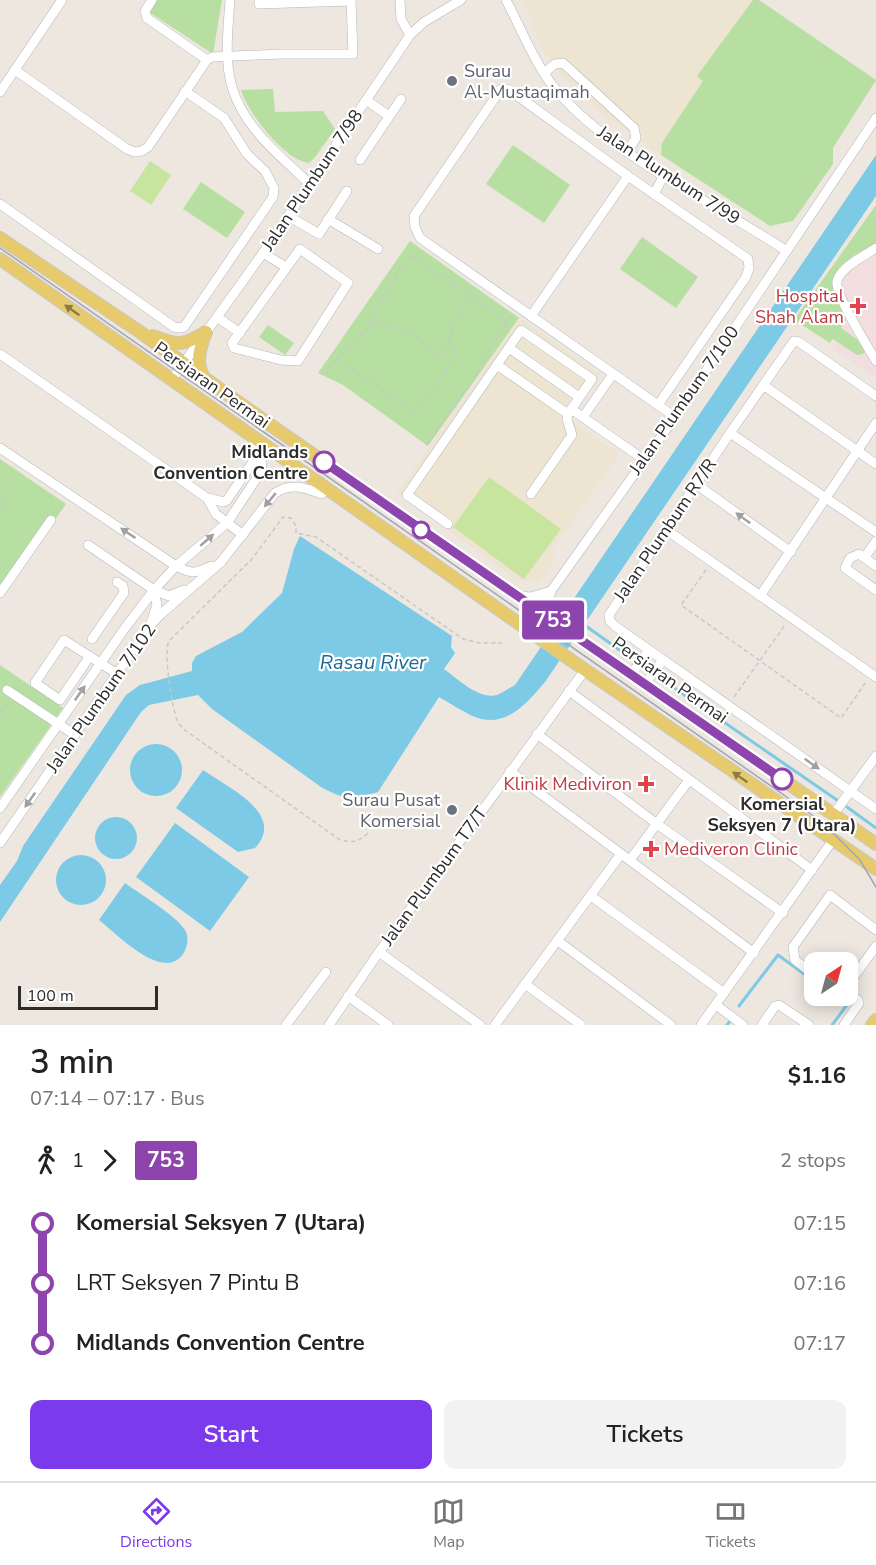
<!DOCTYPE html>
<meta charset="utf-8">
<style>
:root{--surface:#fff;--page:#f2f2f2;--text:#222;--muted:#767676;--line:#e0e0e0;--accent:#7c3aed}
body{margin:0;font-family:"Nunito Sans",sans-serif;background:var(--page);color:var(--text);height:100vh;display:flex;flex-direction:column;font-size:22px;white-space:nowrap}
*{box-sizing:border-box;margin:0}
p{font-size:20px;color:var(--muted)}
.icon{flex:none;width:33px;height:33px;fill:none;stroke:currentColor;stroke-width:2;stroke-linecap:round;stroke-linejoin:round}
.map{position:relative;height:1025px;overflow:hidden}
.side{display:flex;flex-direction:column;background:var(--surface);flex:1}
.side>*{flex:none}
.badge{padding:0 12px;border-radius:4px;font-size:21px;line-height:39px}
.needle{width:39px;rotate:36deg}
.fabs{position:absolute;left:804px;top:952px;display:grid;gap:12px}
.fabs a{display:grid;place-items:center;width:54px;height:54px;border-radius:12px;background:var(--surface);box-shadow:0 3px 15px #0003;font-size:30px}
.scale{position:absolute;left:18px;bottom:15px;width:140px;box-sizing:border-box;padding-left:6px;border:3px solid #2c2c2c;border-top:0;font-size:16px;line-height:21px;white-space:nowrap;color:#2c2c2c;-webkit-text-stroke:4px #fff;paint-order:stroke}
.map>.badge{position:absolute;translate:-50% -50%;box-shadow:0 0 0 3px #fff}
.legs{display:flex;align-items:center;gap:9px;height:66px;padding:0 30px;font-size:20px}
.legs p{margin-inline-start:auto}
.overview{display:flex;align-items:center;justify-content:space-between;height:102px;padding:0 30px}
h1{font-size:33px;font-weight:600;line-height:45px}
.primary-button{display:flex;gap:12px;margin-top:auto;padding:12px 30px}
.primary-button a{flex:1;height:69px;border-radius:12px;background:var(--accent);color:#fff;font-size:24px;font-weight:600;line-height:69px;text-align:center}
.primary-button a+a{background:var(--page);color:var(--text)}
ul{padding:0 30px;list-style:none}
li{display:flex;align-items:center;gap:21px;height:60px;font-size:22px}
li i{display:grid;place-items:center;width:9px;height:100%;margin:0 8px;background:currentColor}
li i::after{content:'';width:15px;height:15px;margin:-8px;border:4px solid;border-radius:50%;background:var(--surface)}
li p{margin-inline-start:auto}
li:first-child i{background:linear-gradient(#0000 50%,currentColor 0)}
li:last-child i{background:linear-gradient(currentColor 50%,#0000 0)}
.menu{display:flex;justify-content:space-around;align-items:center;height:84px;border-top:2px solid var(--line);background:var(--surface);font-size:16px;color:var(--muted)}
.menu a{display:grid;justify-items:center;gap:3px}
.menu .current{color:var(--accent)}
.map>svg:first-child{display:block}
.education{fill:#ede4d1}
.medical{fill:#f2dedf}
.green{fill:#b6dfa1}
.pitch{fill:#c7e59e}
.water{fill:#7ccae6}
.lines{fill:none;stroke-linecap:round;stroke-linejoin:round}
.stream{stroke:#7ccae6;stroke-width:3}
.minor-casing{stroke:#b3b6be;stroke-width:10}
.major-casing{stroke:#c8c8c8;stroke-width:14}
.path{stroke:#c8c8c8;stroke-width:1.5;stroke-dasharray:4.5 3;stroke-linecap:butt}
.minor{stroke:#fff;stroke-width:9}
.major{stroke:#e6ca6b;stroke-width:12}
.tram{stroke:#a3a5b5;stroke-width:1.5}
.oneway{fill:#897b4c}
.oneway2{fill:#a0a0a0}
.line-1-casing{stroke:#fff;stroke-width:14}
.line-1{stroke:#8e44ad;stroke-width:9}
.worship-dot{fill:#6b7280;stroke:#fff;stroke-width:2}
.health-dot{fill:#e0444e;stroke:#fff;stroke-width:2}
.stop-1-dot{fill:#fff;stroke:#8e44ad;stroke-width:3}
.labels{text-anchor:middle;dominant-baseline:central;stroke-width:4.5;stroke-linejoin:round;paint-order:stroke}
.worship-label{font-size:18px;fill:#5b616d;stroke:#fff;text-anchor:start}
.street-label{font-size:18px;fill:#2c2c2c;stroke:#fff}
.health-label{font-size:18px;fill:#be3a42;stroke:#fff;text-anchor:end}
.stop-label{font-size:18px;font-weight:bold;fill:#2c2c2c;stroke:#fff;text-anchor:end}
.water-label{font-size:20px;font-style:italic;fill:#186994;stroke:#fff}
</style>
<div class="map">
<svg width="876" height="1025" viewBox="0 0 876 1025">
<rect width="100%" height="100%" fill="#ede7e0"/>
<g class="education">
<path d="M522,0H756L773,222L657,152L608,118L561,75L543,50Z"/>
<path d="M520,318L600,374L569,419L619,454L552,550L554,561L542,578L537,581L518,580L397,493Z"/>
</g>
<path class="medical" d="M876,243V379L832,348L836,341L857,355L861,342L841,328L833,290V280L843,263Z"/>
<g class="green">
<path d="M157,0H222L213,54L149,12Z"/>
<path d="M753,0H759L876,80L833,148V164L793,221L770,226L661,155L662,143L703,81L697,76Z"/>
<path d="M273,89L275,112L323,111L335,129L316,156L309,163C284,160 248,113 241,90Z"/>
<path d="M513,145L570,185L544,223L486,184Z"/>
<path d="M201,182L245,212L227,238L183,209Z"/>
<path d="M876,205V243C858,253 826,267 834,293C837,302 844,309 846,319L841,328L861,342L866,349L863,354L857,355L833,339L830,343L794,320Z"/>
<path d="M642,237L698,277L676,308L620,269Z"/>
<path d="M410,241L519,318L428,446L343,385L318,373Z"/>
<path d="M268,325L294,343L285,355L259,337Z"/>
<path d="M0,459L66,504L0,597Z"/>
<path d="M0,665L63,708L0,797Z"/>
</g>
<g class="pitch">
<path d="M150,161L171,175L151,205L130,191Z"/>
<path d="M489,477L561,529L524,579L453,527Z"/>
</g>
<g class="water">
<path d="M876,155V196L545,682C528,702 506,729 475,717C463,712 450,703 439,697L378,792C351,799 346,801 321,787L212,709L198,695L149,705L141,712L0,922V885L17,861L23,846L126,695L140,685L192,671V663L196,656L242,632L282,593L294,549L300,536L452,636L451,647L455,653L444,669C458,679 479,700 497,695C503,693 509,688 515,685Z"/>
<circle cx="156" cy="770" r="26"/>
<path d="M203,770C227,787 287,814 255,848L238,852L176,808Z"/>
<circle cx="116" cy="838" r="21"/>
<path d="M175,823L249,877L210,931L136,877Z"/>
<circle cx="81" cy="880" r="25"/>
<path d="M125,883C140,894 179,917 186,932C189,939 187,948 183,954C163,983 116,933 99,920Z"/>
</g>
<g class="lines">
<g class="stream">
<path d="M583,624L635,661"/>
<path d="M657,676L837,800"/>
<path d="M847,807L876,828"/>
<path d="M836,996L846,1003"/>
<path d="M739,1006L778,955L814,981"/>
<path d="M727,1025L730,1021"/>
<path d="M832,1025L847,1005"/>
</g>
<defs>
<g id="minor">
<path d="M152,0L145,11L147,18L207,60"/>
<path d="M230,0C228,28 224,60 232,87C244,128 280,156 310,184"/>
<path d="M259,0V4L351,1"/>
<path d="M400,0L401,19L410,35"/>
<path d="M506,0C522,30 535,65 557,91C614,157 713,202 785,250"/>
<path d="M207,60L212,57L281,54H353L351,0"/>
<path d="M15,70L127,149L135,152L142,151L148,147L207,60"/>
<path d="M544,73L555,64L563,63L634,128L636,138L627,152"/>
<path d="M0,92L62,0"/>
<path d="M366,100L389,116"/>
<path d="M360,160L401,99"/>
<path d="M654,194L664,175"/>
<path d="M0,204L174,327L179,328L184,327L273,197L274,188L265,171L247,154L224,118L185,91"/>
<path d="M288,216L319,234L347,191"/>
<path d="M328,219L378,249"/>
<path d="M876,248C864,256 842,266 837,281C834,293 868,347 876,361"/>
<path d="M300,249L348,283L298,361L281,360L234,348L232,343Z"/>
<path d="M263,253L286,267"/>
<path d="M531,316L628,176"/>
<path d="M217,317L240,333"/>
<path d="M509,348L579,397"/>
<path d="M0,354L207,498L224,502L227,500L259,453"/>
<path d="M497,365L568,414"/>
<path d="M176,374L263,253L410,35L424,22L461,0"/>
<path d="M763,385L876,464"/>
<path d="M876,396L799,342L794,341L730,433L609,615L610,621L615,626L876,809"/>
<path d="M658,405L746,277L749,268L748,259L628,176L508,89H501L414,216L415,227L420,238L675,417"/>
<path d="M571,409L643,459"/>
<path d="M583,417L613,374"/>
<path d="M730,433L876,532"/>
<path d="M0,448L176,566C192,574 194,574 211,566"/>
<path d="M696,484L791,552"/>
<path d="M207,498L216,514L243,535"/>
<path d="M448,524L407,495L521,330L592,379L568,414L567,419L572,435L531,494"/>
<path d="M665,529L876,677"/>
<path d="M88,545L154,590L169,596L184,590"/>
<path d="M865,557L876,541"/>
<path d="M876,566L859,554L850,558L845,568L876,590"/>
<path d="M0,593L51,520"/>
<path d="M519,596L531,597L551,591"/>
<path d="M760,596L876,423"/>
<path d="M545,614L551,591L675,417L876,118"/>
<path d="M151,623L157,605L154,590"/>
<path d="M92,639L124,593L123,586L117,582"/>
<path d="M90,656L60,700L35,683L64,640L116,673"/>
<path d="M631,675L649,650"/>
<path d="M645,684L663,660"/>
<path d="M7,690L75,735"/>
<path d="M569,691L812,870"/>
<path d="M537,734L657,824L783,913"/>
<path d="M510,771L754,953"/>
<path d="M0,808L125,628L154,590L176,566L227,523L262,470L261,459L254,443"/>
<path d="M833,815L876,756"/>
<path d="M0,843L149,627L161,614L221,562L275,493C292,482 305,488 322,494"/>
<path d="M630,860L689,780"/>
<path d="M591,896L724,993"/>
<path d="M558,941L671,1025"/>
<path d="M379,952L480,1025"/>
<path d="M814,975L795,960L793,947L830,895L876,930"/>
<path d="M525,984L581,1025"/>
<path d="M848,985L876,946"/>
<path d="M348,996L388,1025"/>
<path d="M716,1005L743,1025"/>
<path d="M286,1025L326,972"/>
<path d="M329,1025L379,952L585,670"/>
<path d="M495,1025L621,854"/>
<path d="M701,1025L833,840"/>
<path d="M762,1025L775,1006L779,1005L809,1025"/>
<path d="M844,1025L859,1003L858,1000L848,991"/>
</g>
<g id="major">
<path d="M0,238L140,332L269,424L876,844"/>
<path d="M0,259L575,663L876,869"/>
<path d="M153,336C179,346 182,346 206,332"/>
<path d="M204,378C195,362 200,348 206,332"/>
<path d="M872,1025L876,1020"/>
</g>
</defs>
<use href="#minor" class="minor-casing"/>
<use href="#major" class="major-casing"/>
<g class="path">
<path d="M371,325C390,324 405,328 421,340C427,346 431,354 439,355L445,351L454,323L472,298"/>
<path d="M338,359L412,412L417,410L456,357L457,352L450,339"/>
<path d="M326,374L329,368L350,343L368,329L377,306L411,254L507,322"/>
<path d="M426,445L474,379L488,352L512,315"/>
<path d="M0,508L9,493"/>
<path d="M706,570L681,605L841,718L866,682"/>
<path d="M734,697L785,625"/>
<path d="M0,714L8,702"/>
<path d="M368,833C358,842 353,843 340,840L186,731C183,728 179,725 177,720C172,707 163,652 169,641L252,559L283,517L291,518L296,526V533L316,537L463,639L480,643H502"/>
</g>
<use href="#minor" class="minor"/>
<use href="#major" class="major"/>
<path class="tram" d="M0,248L801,807L823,823L860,860L876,887"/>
</g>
<defs><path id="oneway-solid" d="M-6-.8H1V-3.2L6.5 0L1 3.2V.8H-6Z" transform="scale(1.5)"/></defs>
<g class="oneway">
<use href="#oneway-solid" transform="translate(72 310) rotate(-145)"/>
<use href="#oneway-solid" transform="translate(740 777) rotate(-145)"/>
</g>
<g class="oneway2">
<use href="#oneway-solid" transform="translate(270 500) rotate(130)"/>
<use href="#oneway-solid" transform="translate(743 518) rotate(-144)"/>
<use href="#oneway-solid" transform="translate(128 533) rotate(-146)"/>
<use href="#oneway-solid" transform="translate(207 540) rotate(-41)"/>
<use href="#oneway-solid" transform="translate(80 693) rotate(-55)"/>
<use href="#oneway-solid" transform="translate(812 764) rotate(35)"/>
<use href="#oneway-solid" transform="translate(30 800) rotate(125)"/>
</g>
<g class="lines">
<defs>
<path id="line-1" d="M324,462L782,779"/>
</defs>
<use href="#line-1" class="line-1-casing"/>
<use href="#line-1" class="line-1"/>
</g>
<g class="worship-dot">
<circle cx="452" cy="81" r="6"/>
<circle cx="452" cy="810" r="6"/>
</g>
<g class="health-dot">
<path d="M855 297h6v6h6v6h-6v6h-6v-6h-6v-6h6z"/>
<path d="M643 775h6v6h6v6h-6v6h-6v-6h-6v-6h6z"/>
<path d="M648 840h6v6h6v6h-6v6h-6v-6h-6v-6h6z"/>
</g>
<g class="stop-1-dot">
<circle cx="324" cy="462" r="10"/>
<circle cx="421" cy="530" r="8"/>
<circle cx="782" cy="779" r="10"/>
</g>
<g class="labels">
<g class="worship-label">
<text x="464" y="71">Surau<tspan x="464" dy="21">Al-Mustaqimah</tspan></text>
<text x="440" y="800" text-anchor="end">Surau Pusat<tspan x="440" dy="21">Komersial</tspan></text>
</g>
<g class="street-label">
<text transform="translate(669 175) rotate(33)">Jalan Plumbum 7/99</text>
<text transform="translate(312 180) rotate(-56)">Jalan Plumbum 7/98</text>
<text transform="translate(212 385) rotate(35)">Persiaran Permai</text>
<text transform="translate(684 400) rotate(-55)">Jalan Plumbum 7/100</text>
<text transform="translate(665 530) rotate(-56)">Jalan Plumbum R7/R</text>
<text transform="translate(670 680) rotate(35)">Persiaran Permai</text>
<text transform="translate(101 698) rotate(-55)">Jalan Plumbum 7/102</text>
<text transform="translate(434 876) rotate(-54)">Jalan Plumbum T7/T</text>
</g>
<g class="health-label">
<text x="844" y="296">Hospital<tspan x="844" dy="21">Shah Alam</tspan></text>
<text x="632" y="784">Klinik Mediviron</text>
<text x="664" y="849" text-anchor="start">Mediveron Clinic</text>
</g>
<g class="stop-label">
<text x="308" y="452">Midlands<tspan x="308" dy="21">Convention Centre</tspan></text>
<text x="782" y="804" text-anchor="middle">Komersial<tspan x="782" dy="21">Seksyen 7 (Utara)</tspan></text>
</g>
<g class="water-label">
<text x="373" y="662">Rasau River</text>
</g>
</g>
</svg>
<div class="fabs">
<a><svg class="needle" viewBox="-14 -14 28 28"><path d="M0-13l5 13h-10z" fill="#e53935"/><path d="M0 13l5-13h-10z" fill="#767676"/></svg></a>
</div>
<div class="scale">100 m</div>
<b class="badge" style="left:553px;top:620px;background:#8e44ad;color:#fff">753</b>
</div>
<section class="side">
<div class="overview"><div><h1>3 min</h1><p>07:14 – 07:17 · Bus</p></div><b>$1.16</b></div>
<div class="legs"><svg class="icon" aria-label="walk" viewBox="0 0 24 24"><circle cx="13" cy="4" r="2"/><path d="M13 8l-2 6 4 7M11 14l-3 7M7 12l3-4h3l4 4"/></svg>1<svg class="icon" aria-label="forward" viewBox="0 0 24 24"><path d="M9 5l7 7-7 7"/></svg><b class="badge" style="background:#8e44ad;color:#fff">753</b><p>2 stops</p></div>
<ul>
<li><i style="color:#8e44ad"></i><b>Komersial Seksyen 7 (Utara)</b><p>07:15</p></li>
<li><i style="color:#8e44ad"></i><span>LRT Seksyen 7 Pintu B</span><p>07:16</p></li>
<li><i style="color:#8e44ad"></i><b>Midlands Convention Centre</b><p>07:17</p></li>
</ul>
<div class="primary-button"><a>Start</a><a>Tickets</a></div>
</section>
<nav class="menu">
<a class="current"><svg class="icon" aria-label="directions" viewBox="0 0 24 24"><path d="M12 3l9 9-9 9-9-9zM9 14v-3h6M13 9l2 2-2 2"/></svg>Directions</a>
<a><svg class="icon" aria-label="map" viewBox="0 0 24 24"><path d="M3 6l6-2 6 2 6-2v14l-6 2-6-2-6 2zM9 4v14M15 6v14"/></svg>Map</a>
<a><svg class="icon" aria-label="tickets" viewBox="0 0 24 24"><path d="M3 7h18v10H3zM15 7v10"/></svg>Tickets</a>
</nav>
